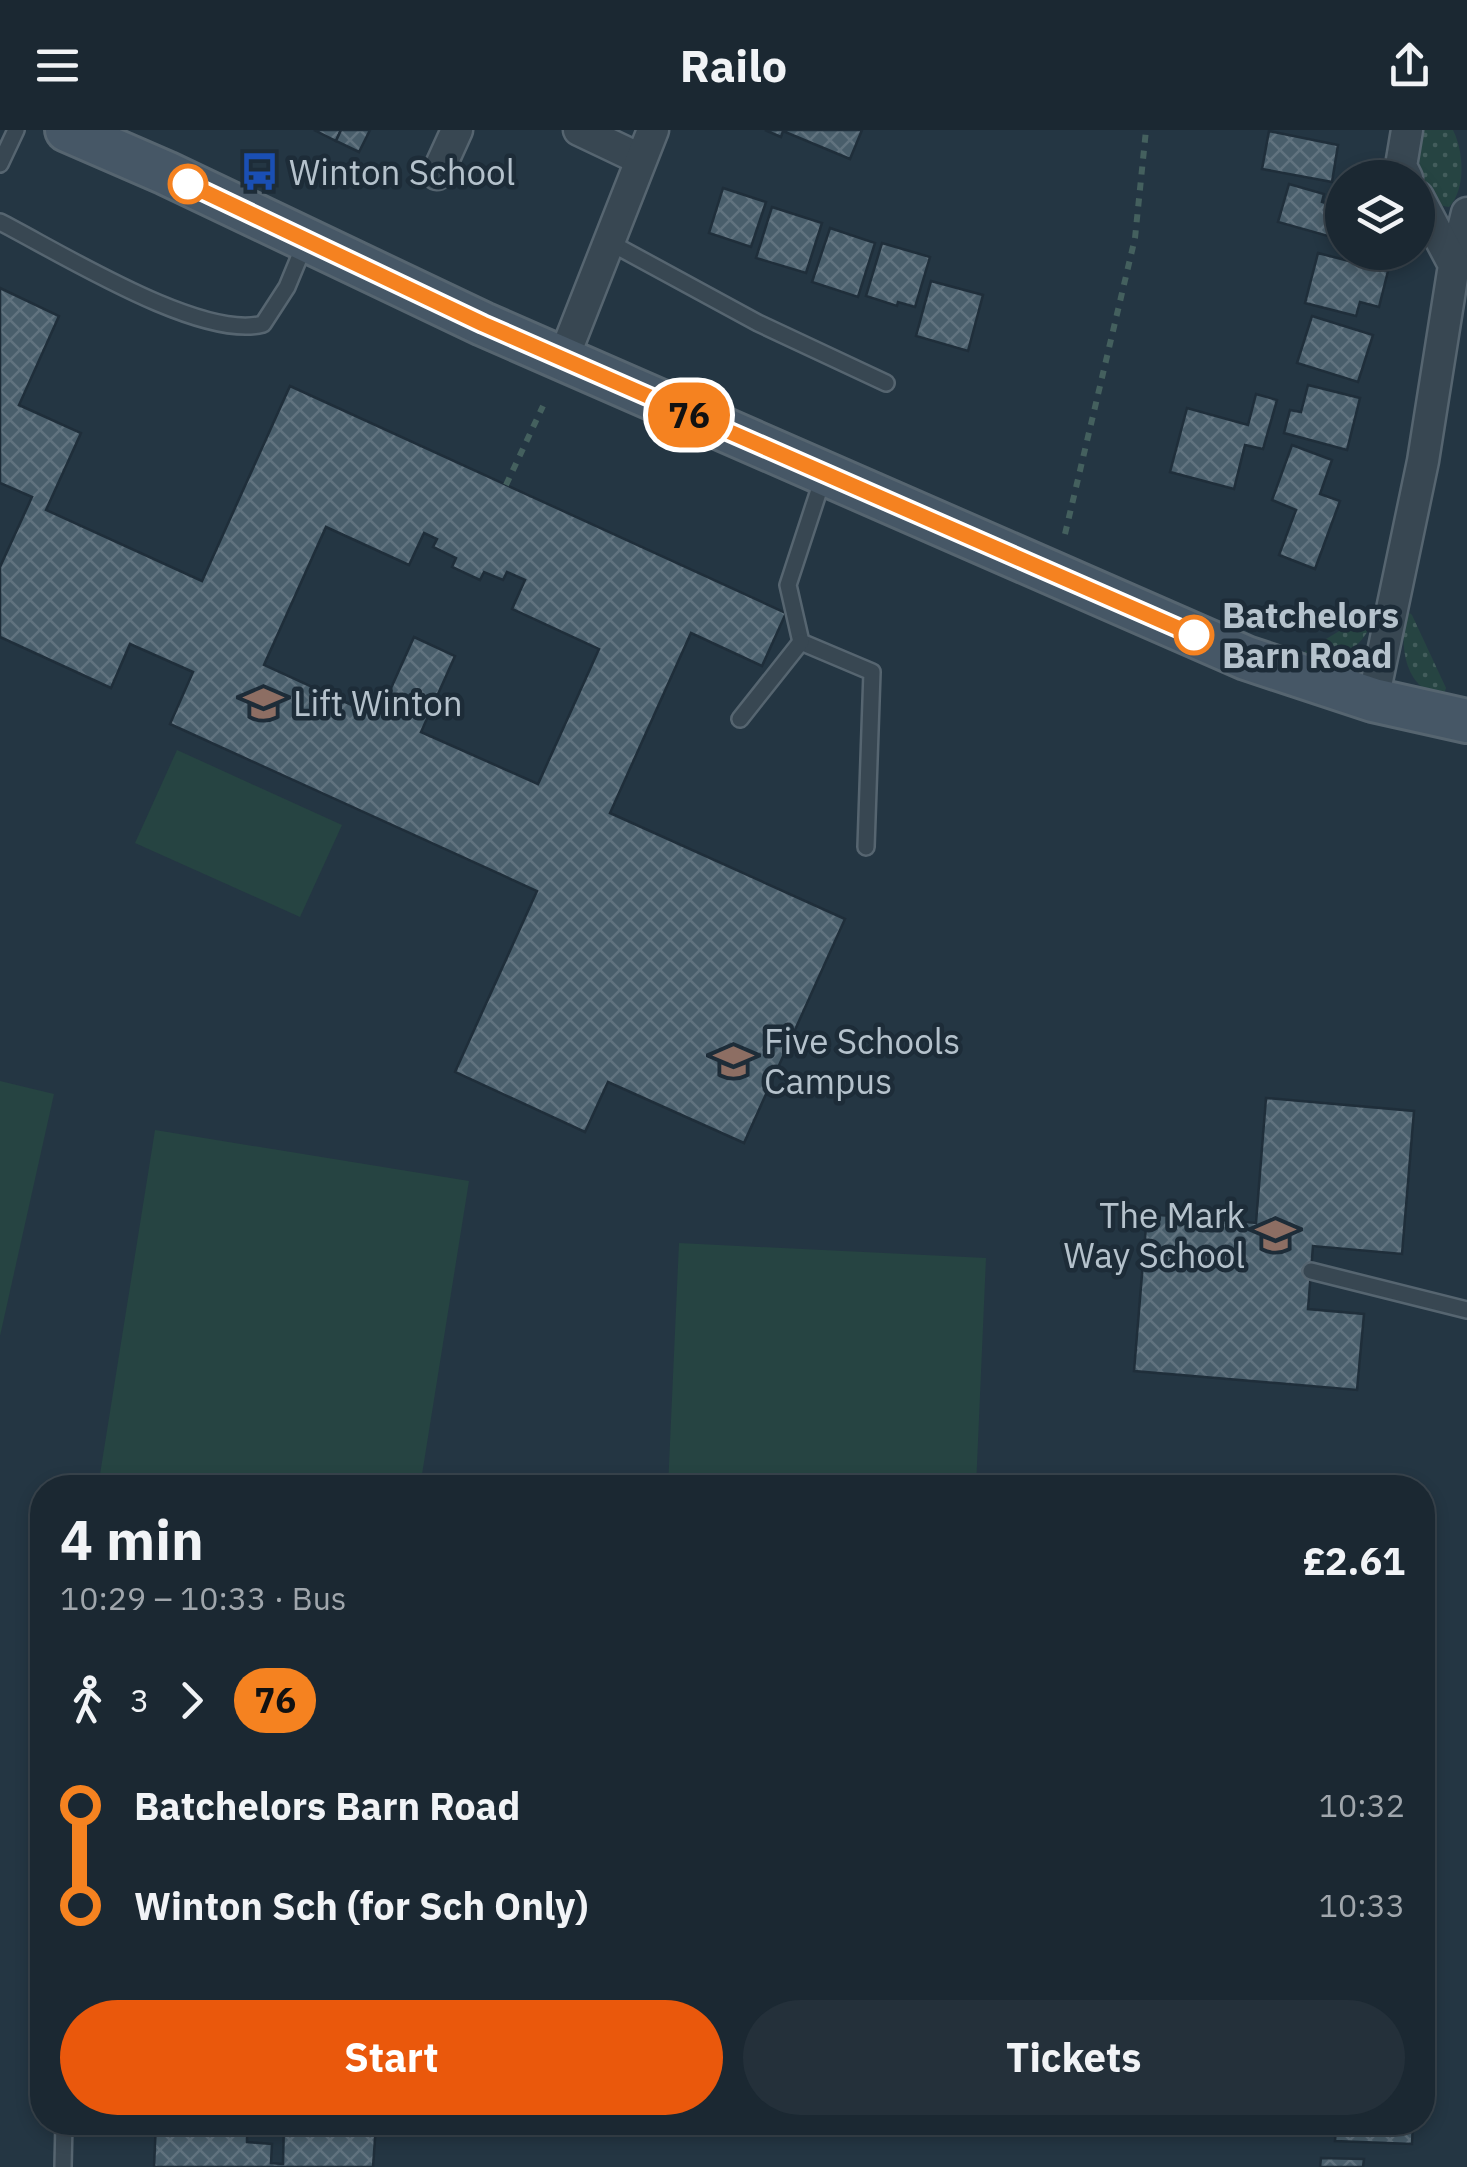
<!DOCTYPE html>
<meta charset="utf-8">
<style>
:root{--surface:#1b2832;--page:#24303a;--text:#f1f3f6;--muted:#a0a6ac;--line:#39444d;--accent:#ea580c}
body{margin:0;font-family:"IBM Plex Sans",sans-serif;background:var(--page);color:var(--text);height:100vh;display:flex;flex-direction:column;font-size:38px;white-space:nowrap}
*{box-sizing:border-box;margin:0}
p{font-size:32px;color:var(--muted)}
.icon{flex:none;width:55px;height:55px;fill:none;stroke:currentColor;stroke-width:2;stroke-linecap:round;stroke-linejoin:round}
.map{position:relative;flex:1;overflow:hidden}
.sheet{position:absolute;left:30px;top:1345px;width:1405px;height:660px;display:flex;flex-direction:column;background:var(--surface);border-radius:40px;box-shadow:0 5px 15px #0003,0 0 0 2px var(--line)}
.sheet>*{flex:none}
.badge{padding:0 20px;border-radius:32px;font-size:35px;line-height:65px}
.buttons{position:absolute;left:1325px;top:30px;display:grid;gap:20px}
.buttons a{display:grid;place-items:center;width:110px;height:110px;border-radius:50%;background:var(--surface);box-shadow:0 5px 15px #0003,0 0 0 2px var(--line);font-size:50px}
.map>.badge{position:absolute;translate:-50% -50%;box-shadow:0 0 0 5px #fff}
.legs{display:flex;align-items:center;gap:15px;height:110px;padding:0 30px;font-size:32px}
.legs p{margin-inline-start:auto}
.summary{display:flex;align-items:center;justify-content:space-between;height:170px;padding:0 30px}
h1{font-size:55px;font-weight:700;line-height:75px}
.cta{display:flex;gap:20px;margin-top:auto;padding:20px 30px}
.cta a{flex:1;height:115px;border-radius:60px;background:var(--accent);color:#fff;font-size:40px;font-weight:700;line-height:115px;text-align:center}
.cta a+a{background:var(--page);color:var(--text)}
ul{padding:0 30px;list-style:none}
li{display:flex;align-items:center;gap:35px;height:100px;font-size:38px}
li i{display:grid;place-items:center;width:15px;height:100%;margin:0 12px;background:currentColor}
li i::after{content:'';width:25px;height:25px;margin:-12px;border:8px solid;border-radius:50%;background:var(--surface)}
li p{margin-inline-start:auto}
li:first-child i{background:linear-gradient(#0000 50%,currentColor 0)}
li:last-child i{background:linear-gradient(currentColor 50%,#0000 0)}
header{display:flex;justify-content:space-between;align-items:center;height:130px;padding:0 30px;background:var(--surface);font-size:45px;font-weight:700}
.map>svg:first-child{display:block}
.grass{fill:url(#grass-dots)}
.pitch{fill:#264442}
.building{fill:url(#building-cross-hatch);stroke:#1f2e3a;stroke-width:2.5;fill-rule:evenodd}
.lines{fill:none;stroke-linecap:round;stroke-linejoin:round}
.lane-casing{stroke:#566570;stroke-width:20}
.street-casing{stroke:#566570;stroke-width:35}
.secondary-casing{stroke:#566570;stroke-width:48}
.path{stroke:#44605e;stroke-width:6;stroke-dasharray:8 8;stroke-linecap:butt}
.lane{stroke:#384752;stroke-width:15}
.street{stroke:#384752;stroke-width:30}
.secondary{stroke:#465766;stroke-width:42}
.line-1-casing{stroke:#fff;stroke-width:22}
.line-1{stroke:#f58220;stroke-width:15}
.stop-1-dot{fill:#fff;stroke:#f58220;stroke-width:5}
.labels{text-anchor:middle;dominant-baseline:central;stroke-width:9;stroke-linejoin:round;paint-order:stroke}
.poi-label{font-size:35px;fill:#b5c2cc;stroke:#1d2c38;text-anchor:start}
.stop-label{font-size:35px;font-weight:bold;fill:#b5c2cc;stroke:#1d2c38;text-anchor:start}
</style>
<header><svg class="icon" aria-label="menu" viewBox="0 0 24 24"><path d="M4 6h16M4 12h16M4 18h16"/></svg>Railo<svg class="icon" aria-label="share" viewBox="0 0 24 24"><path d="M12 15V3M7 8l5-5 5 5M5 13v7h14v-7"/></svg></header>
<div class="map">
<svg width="1467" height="2037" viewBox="0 0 1467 2037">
<defs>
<pattern id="grass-dots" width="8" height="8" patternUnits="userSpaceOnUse" patternTransform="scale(2.5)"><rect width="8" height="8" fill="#264442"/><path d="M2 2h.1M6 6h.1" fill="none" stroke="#435d5c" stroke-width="1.8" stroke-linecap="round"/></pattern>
<pattern id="building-cross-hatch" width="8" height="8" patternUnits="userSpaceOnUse" patternTransform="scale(2.5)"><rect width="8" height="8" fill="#495e6b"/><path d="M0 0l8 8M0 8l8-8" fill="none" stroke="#61737f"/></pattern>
</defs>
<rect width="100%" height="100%" fill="#243643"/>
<g class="grass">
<path d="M1421,0H1453C1464,22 1466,59 1449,77C1414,73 1418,25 1421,0Z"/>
<path d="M1406,480L1412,485L1446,558L1443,567C1402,558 1400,514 1406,480Z"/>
<path d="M1371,482L1375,483C1366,514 1348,527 1316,531L1301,524Z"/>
</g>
<g class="pitch">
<path d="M177,620L342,695L300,787L135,713Z"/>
<path d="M0,951L54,964L0,1206Z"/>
<path d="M155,1000L469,1051L420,1357H98Z"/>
<path d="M679,1113L986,1128L976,1357H668Z"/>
</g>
<g class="building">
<path d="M314,0H341L336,11Z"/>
<path d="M341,0H370L359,22L336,11Z"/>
<path d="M765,0H862L850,29L783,1L781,7Z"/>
<path d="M1269,1L1338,15L1332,52L1262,39Z"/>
<path d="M1289,54L1324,64L1322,72L1342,78L1335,108L1278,92Z"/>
<path d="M723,58L766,72L751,117L709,103Z"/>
<path d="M772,77L822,93L806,143L756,128Z"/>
<path d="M830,98L875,113L858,167L812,152Z"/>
<path d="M882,113L930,127L915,177L898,172L897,176L866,166Z"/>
<path d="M1318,123L1388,141L1379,177L1360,172L1356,186L1305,173Z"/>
<path d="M931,151L983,165L968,221L916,206Z"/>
<path d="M0,158L59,186L19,275L81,303L46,380L202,451L290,256L786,483L762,536L691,503L610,683L845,789L744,1013L608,952L585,1002L455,942L537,761L170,594L193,542L130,514L111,558L0,507V437L32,367L0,353ZM326,397L409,435L424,403L437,409L433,417L456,428L452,437L480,450L484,442L503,450L507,442L525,450L512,479L599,519L538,654L421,602L455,526L414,507L378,587L264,535Z"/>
<path d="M1312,186L1373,205L1358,252L1297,233Z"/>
<path d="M1308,255L1360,268L1347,320L1284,303L1290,280L1301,282Z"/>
<path d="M1256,264L1277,270L1263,319L1245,315L1234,359L1170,342L1187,278L1248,295Z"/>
<path d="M1292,315L1332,330L1320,364L1340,371L1315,439L1279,425L1296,380L1272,370Z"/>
<path d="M1266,968L1414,981L1402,1124L1313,1116L1308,1179L1364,1184L1357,1260L1134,1241L1147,1084L1256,1093Z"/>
<path d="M156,1992H247V2012L272,2014L271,2033L283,2034L284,1992H369L376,1995L373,2037H154Z"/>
<path d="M1344,1992H1413L1412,2014L1335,2011L1336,1997H1343Z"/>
<path d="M1321,2028L1364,2029L1363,2037H1320Z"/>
</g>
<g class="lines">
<defs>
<g id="lane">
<path d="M0,34L16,0"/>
<path d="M0,92C59,122 201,211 263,194L287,157L306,111"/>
<path d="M609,112L758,193L886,253"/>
<path d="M823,348L788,455L801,512L872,542L866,717"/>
<path d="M740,589L801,512"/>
<path d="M1311,1141L1467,1180"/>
<path d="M63,2037L64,1992"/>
</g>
<g id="street">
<path d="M579,0L640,29"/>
<path d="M1407,0L1401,36L1407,48"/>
<path d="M437,44L457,0"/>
<path d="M1454,135L1467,83"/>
<path d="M563,229L653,0"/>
<path d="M1373,570L1423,331L1454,135L1418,67"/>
</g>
<path id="secondary" d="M67,0L166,43L483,194L1246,528L1373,570L1467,591"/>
</defs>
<use href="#lane" class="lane-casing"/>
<use href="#street" class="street-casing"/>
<use href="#secondary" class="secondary-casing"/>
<g class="path">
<path d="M506,355L543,276"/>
<path d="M1065,404L1135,108L1146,0"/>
</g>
<use href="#lane" class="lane"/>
<use href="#street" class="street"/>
<use href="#secondary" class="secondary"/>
</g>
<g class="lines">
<defs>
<path id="line-1" d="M188,54L483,194L1194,505"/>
</defs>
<use href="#line-1" class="line-1-casing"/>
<use href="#line-1" class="line-1"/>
</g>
<defs>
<symbol id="bus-bare" viewBox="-9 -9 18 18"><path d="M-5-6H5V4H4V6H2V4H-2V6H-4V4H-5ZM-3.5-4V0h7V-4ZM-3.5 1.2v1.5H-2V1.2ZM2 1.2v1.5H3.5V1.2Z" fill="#1a4fb4" stroke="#1d2c38" stroke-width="2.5" paint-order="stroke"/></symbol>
<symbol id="school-bare" viewBox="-9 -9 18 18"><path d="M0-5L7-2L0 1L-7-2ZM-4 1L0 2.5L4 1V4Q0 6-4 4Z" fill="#8d6e63" stroke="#1d2c38" stroke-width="2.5" paint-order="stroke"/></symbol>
</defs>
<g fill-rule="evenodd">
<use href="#bus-bare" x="232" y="14" width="55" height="55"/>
<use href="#school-bare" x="236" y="546" width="55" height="55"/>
<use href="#school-bare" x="706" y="904" width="55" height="55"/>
<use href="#school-bare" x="1248" y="1078" width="55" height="55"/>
</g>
<g class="stop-1-dot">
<circle cx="188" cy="54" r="18"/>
<circle cx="1194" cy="505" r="18"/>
</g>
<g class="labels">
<g class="poi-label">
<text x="289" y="42">Winton School</text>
<text x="293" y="573">Lift Winton</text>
<text x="764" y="911">Five Schools<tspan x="764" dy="40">Campus</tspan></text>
<text x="1245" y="1085" text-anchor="end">The Mark<tspan x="1245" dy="40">Way School</tspan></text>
</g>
<g class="stop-label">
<text x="1222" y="485">Batchelors<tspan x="1222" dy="40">Barn Road</tspan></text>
</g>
</g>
</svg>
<div class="buttons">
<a><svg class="icon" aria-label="layers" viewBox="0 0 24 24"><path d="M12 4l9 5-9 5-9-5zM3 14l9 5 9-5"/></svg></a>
</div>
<b class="badge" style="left:689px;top:285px;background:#f58220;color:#111">76</b>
<section class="sheet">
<div class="summary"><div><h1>4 min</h1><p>10:29 – 10:33 · Bus</p></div><b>£2.61</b></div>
<div class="legs"><svg class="icon" aria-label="walk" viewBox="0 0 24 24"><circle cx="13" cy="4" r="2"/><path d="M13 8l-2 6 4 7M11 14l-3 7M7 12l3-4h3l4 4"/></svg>3<svg class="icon" aria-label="forward" viewBox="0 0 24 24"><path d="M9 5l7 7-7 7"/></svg><b class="badge" style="background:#f58220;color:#111">76</b></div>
<ul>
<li><i style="color:#f58220"></i><b>Batchelors Barn Road</b><p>10:32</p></li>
<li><i style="color:#f58220"></i><b>Winton Sch (for Sch Only)</b><p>10:33</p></li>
</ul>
<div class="cta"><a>Start</a><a>Tickets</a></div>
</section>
</div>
